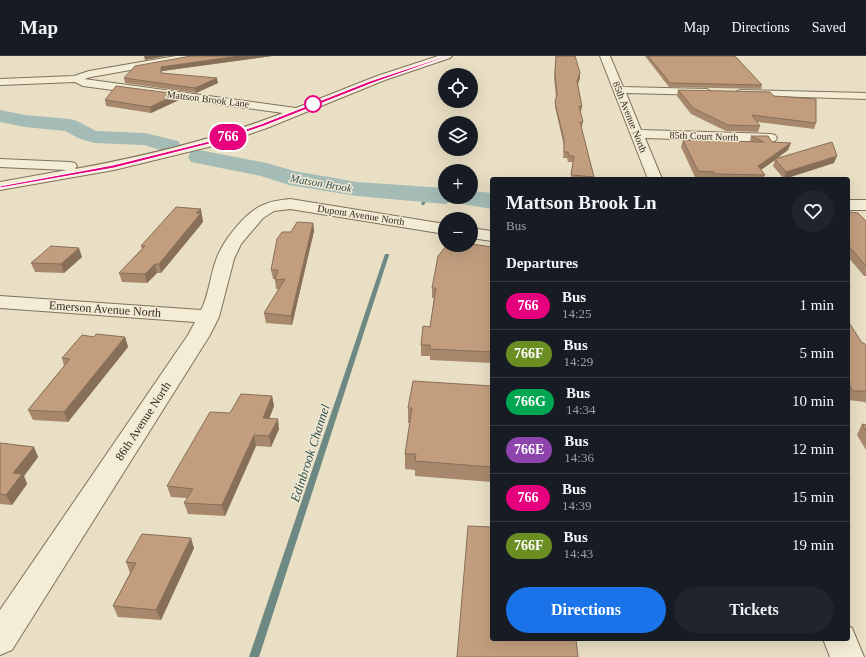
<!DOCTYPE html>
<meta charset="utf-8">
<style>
:root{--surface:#171b24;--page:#20242c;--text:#f1f3f6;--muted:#9ea1a6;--line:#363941;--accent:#1a73e8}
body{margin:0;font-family:Georgia,serif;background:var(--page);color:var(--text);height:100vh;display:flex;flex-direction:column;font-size:15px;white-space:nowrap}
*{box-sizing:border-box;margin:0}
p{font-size:13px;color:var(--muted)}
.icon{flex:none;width:22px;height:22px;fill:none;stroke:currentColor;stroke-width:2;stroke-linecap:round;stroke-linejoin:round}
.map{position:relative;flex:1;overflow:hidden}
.sheet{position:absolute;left:490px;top:121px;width:360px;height:464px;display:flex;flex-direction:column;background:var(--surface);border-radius:4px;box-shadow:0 4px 16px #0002}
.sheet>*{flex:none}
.badge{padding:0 8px;border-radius:13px;font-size:14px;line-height:26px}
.fabs{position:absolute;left:438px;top:12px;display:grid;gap:8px}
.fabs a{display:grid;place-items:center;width:40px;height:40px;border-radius:50%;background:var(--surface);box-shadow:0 4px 16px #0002;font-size:20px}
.map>.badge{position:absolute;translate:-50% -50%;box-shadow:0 0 0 2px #fff}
h2{padding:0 16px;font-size:15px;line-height:36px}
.round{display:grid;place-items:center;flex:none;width:42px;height:42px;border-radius:21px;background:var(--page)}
.headline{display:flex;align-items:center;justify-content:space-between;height:68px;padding:0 16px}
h1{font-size:19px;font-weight:700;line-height:30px}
.action{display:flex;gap:8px;margin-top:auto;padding:8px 16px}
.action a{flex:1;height:46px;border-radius:24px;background:var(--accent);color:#fff;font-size:16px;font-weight:700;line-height:46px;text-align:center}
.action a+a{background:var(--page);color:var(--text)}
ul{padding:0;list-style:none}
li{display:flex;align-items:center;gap:12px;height:48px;padding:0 16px;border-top:1px solid var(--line)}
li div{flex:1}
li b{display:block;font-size:15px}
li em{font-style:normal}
li .badge{min-width:44px;font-weight:700;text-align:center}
header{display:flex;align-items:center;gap:24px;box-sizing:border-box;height:56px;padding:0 20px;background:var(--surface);border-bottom:1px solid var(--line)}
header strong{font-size:19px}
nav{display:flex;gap:22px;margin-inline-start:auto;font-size:14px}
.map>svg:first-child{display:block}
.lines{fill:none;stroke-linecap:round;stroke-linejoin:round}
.stream{fill:#6e8983;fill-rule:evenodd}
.river{fill:#a5bcb6;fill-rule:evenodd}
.minor-casing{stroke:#81715d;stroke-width:2}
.minor{fill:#f4edd6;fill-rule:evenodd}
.wall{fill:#a7886c}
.shaded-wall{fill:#886f58}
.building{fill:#c29e7e;stroke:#886f58}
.line{fill:#e6007e;stroke:#fff}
.stop-dot{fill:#fff;stroke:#e6007e;stroke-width:2}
.labels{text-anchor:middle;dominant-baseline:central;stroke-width:3;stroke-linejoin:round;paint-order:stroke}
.far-street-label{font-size:10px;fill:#32291f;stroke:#f1e9d3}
.far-water-label{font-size:11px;font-style:italic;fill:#305050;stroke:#f1e9d3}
.street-label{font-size:12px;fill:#32291f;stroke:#f1e9d3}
.water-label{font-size:13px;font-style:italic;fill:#305050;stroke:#f1e9d3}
</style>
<header>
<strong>Map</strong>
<nav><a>Map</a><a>Directions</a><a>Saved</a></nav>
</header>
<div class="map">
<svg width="866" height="601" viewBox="0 0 866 601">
<rect width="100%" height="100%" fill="#e8dfc4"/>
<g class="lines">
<g class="stream">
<path d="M427,138L430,139L424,149H422L421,148Z"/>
<path d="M385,198H389V199L259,601H249Z"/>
</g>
<g class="river">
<path d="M0,54L25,59L70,63L77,65L96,75L145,77L178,85L181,90L178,95L170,97L144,89L94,87L78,82L65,75L25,71L0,66Z"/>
<path d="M199,94L267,107L294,115L357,126L445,132V141H471V135L492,137V153L450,146L445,148L357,140L289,129L261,120L191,106L188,101L191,96Z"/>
</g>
<defs>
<g id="minor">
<path d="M176,0H197L192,3L91,21L84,23L296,52L377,20L438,0H452L450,2L385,24L267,72L221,88L114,114L0,134V126L67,114L0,111V103L70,106L75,107L77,110L75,113C146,100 216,83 283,57L83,30L75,26L0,29V23L74,20L89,15Z"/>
<path d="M600,0H610L623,31L707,33L712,36L707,39L626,37L641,74L771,78L775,79L777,82L775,85L771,86L645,82L662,123H648Z"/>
<path d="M741,34L866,37V43L737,39L736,37L737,35Z"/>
<path d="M290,143L445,168V178L290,153L274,155L263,162L241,188L234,203L219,261L210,279L12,594L0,599V554L188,279L195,266L0,252V240L201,254C209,239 210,220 216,204C222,186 245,156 263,149C271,145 281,144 290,143Z"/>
<rect x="848" y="144" width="18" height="10"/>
<path d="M471,172L492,175V185L471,182Z"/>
<path d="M848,570L852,572L864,601H830L823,583H848Z"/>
</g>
</defs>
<use href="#minor" class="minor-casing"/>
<use href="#minor" class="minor"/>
</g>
<g class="wall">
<path d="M192,0H272L162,15V17L218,27L196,37L125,27L124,22Z"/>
<path d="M556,0L580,17V22L578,28L582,51L581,56H580L583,66L582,71H581L594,121L593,123H571L573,106H568L567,102H563L564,90L555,51L556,41L554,21Z"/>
<path d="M645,0H735L762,29L761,33L669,31Z"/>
<path d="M678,34L774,40L816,67L814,73L757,66L760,70L758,76L726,75L691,58L677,40Z"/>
<path d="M105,44H179L151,57L106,50Z"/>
<path d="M751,80L772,86L788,94L777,102L834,107L784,123L773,110L775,104L761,114L765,119L763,123H696L681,91L683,84L750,86Z"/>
<path d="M848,156L866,165V220H864L848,201Z"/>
<path d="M203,161L202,162L203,166L161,217H157L147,227L122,226L119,217L142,193L141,190Z"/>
<path d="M313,167L314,175L292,269L266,267L264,257L279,233H276L275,223H273L271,214Z"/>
<path d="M492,191V307L430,304V300H421V289L430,271L434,242H432V232Z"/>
<path d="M82,201L64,217L35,216L31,207Z"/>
<path d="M848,265L862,287L866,290V348L865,346L848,344Z"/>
<path d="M94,281H125L128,291L68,366L33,364L28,354L64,310L62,302Z"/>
<path d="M492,330V426L415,420V414L405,413V398L410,367H408V352Z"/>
<path d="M272,340L274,350L269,363L279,373L271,391L256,390L225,460L188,458L184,447L187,442L171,441L167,430L230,357Z"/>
<path d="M862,368L866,369V394L857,379Z"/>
<path d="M0,387L34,391L38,401L24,420L27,428L12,449L0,448Z"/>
<path d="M194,492L161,564L118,561L113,550L130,517L126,506Z"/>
</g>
<g class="shaded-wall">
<path d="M144,0H167L145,4Z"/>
<path d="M239,0H272L162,15V22L161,17V11Z"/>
<path d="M580,17V22L577,30V25Z"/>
<path d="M217,22L218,27L196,37L195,32Z"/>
<path d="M178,38L179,44L151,57L150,51Z"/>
<path d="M791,87L788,94L776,103H775V104L756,117L758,110Z"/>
<path d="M837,100L834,107L784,123L786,116Z"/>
<path d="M201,153L203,166L161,217L159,208L196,157Z"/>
<path d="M313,167L314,175L292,269L291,260Z"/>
<path d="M79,192L82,201L64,217L61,208Z"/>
<path d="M155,208L157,217L147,227L145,218Z"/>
<path d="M125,281L128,291L68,366L64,356Z"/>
<path d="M272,340L274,350L265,373L263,362Z"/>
<path d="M278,363L279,373L271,391L269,380Z"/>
<path d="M254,379L256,390L225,460L222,449Z"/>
<path d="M34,391L38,401L24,420L27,428L12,449L6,439L13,417Z"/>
<path d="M191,482L194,492L161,564L156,554Z"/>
</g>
<g class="building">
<path d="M191,0H239L161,11V17L217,22L195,32L124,22L135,10Z"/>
<path d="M556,0H575L580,17L577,25L582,51L579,50L583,66H580L594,121L571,119L574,100H569L568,96H564V84L555,46L557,38L555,16Z"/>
<path d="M648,0H735L762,29L670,27Z"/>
<path d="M116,30L178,38L150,51L105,44Z"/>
<path d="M678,34L770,36L774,40L816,43V67L752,59L760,70L728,69L693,52Z"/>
<path d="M751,80H768L772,86L791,87L758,110L765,119L716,118L714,116L698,115L683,84L764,86Z"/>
<path d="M832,86L837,100L786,116L775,103Z"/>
<path d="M176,151L201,153L196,157H201L159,208H155L145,218L119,217L145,190H141Z"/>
<path d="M848,156L858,157L866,165V210L848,189Z"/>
<path d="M297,166L313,167L291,260L264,257L285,223L275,224L278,214H271L277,183L282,176H291Z"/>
<path d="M471,188L492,191V296L430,293V289H421L423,270L430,271L436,232H432L438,200L447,189H471Z"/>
<path d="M51,190L79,192L61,208L31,207Z"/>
<path d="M848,265L862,287H864L866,290V335H853L848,326Z"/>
<path d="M96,278L125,281L64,356L28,354L70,303L62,302L82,279L94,281Z"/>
<path d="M413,325L492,330V411L415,405L416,398H405L412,352H408Z"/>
<path d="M241,338L272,340L263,362L278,363L269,380L254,379L222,449L184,447L193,433L167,430L210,356L230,357Z"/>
<path d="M862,368L866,369V375Z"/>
<path d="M0,387L34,391L13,417L22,418L6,439L0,438Z"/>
<path d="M468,470L492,471V583H576L578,601H457Z"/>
<path d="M142,478L191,482L156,554L113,550L136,507L126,506Z"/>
</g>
<path class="line" d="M446,0H449L373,27L264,70L217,86L114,112L0,132V130L113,109L214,84L261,68L370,25Z"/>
<circle class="stop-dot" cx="313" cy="48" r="8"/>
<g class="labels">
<g class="far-street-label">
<text transform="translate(208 43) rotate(7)">Mattson Brook Lane</text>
<text transform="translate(630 61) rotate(68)">85th Avenue North</text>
<text transform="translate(704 80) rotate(2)">85th Court North</text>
<text transform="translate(361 159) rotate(9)">Dupont Avenue North</text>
</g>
<g class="far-water-label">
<text transform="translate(321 127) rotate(10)">Matson Brook</text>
</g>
<g class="street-label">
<text transform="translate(105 253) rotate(4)">Emerson Avenue North</text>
<text transform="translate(143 365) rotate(-57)">86th Avenue North</text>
</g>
<g class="water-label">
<text transform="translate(310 397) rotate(-72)">Edinbrook Channel</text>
</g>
</g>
</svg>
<div class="fabs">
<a><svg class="icon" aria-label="locate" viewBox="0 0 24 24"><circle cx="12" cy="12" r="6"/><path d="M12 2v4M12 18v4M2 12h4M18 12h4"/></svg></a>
<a><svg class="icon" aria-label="layers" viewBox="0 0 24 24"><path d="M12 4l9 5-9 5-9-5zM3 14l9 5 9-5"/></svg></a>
<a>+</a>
<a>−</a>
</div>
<b class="badge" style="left:228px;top:81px;background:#e6007e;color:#fff">766</b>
<section class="sheet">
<div class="headline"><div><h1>Mattson Brook Ln</h1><p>Bus</p></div><a class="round"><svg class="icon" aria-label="heart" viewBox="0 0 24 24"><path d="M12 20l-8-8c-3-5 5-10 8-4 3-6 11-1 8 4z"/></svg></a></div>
<h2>Departures</h2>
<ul>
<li><span class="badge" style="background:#e6007e;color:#fff">766</span><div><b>Bus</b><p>14:25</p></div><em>1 min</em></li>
<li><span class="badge" style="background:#6b8e23;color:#fff">766F</span><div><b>Bus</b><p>14:29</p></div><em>5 min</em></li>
<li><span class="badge" style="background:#00a651;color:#fff">766G</span><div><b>Bus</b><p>14:34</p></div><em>10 min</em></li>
<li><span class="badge" style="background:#8e44ad;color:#fff">766E</span><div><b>Bus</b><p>14:36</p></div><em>12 min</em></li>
<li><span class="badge" style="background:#e6007e;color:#fff">766</span><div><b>Bus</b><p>14:39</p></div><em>15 min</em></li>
<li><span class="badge" style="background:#6b8e23;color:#fff">766F</span><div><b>Bus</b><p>14:43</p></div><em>19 min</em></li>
</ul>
<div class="action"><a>Directions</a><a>Tickets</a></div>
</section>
</div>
